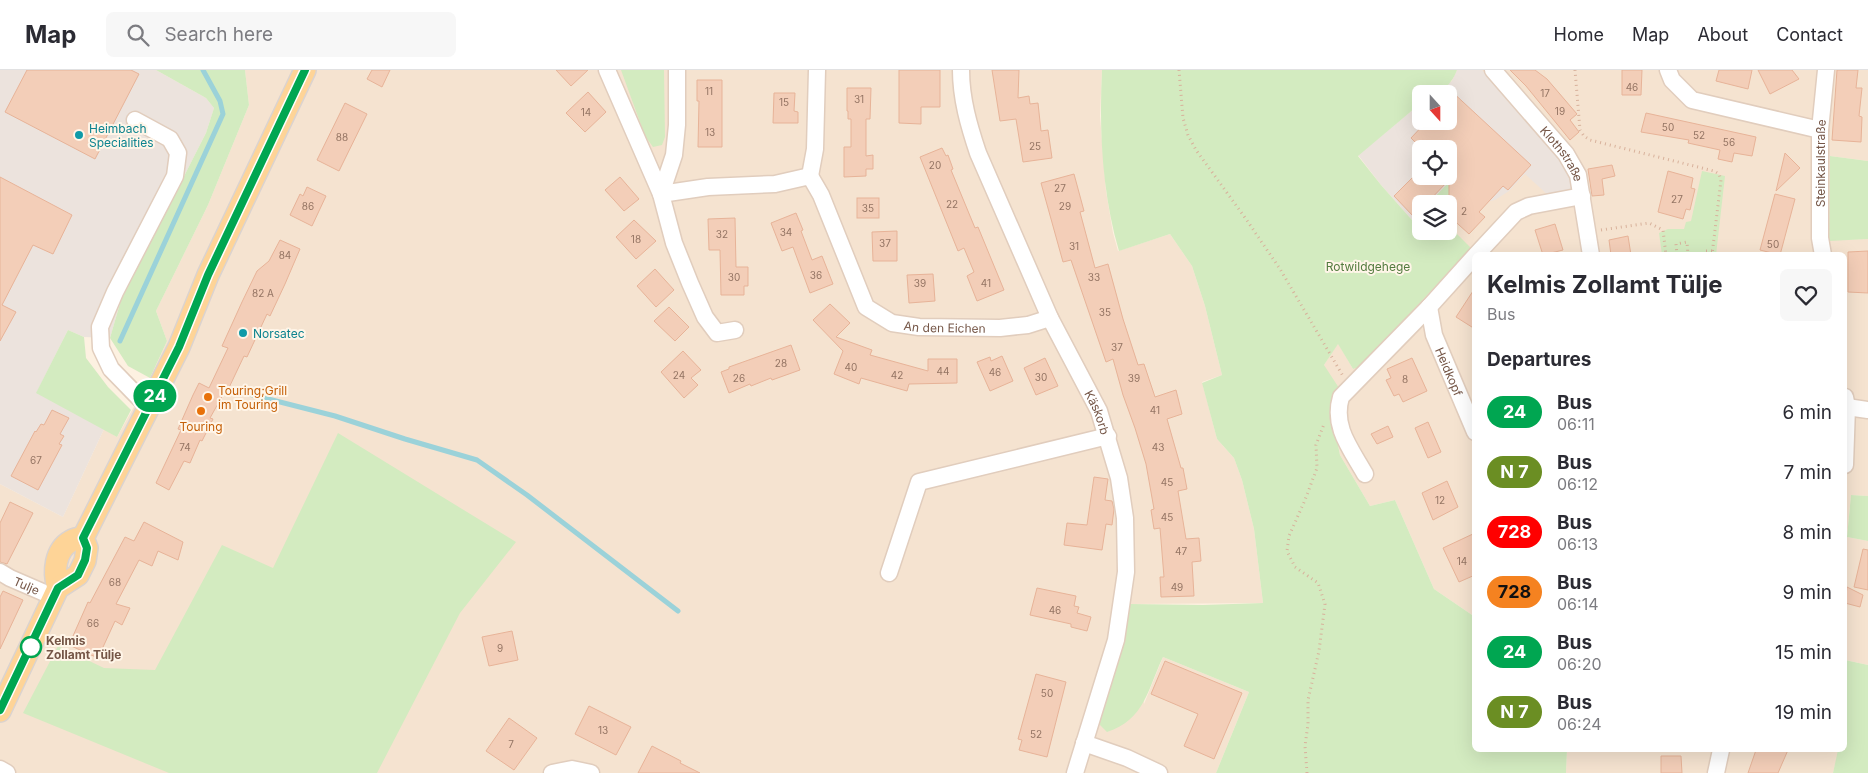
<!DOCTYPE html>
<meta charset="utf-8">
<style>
:root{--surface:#fff;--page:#f7f7f7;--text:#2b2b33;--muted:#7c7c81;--line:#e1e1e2}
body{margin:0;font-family:Inter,sans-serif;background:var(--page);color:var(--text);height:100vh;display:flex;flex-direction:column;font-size:19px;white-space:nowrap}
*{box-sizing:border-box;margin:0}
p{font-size:16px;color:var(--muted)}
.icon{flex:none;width:28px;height:28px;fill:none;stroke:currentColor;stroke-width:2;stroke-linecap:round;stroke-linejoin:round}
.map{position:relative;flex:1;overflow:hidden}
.sheet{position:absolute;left:1472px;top:182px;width:375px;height:500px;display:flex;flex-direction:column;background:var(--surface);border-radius:8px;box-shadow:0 5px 20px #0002}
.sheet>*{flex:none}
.badge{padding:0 10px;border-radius:16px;font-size:18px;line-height:32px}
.needle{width:32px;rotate:159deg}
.tools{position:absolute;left:1412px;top:15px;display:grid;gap:10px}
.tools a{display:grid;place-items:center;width:45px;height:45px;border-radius:8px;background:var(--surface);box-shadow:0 5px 20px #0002;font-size:25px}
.map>.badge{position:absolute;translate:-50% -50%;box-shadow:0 0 0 2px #fff}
h2{padding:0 15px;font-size:19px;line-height:45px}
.round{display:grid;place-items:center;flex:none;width:52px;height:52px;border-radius:8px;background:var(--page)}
.overview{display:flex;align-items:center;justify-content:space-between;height:85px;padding:0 15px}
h1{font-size:24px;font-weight:700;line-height:38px}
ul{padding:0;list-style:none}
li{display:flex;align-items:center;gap:15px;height:60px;padding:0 15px}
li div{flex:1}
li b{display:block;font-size:19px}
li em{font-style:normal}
li .badge{min-width:55px;font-weight:700;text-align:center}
header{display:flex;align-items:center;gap:30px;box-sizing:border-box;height:70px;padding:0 25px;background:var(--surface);border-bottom:1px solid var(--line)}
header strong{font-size:24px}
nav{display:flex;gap:28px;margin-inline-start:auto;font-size:18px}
.search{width:350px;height:45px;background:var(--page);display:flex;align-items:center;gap:12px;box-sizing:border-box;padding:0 18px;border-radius:8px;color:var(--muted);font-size:19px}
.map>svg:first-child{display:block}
.residential{fill:#f5e3d0;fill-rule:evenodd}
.industrial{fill:#ece3dd;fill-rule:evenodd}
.green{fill:#d3ebc0}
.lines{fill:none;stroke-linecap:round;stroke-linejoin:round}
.stream{stroke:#9bd2d9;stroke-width:5}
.building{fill:#f3ceb8;stroke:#e7b398}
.minor-casing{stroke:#e1cdbd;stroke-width:19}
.major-casing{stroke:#dbd3cf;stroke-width:24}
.path{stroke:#d8b19b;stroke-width:3;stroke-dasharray:1 4;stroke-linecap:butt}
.minor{stroke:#fff;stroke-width:16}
.major{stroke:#fed497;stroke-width:21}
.line-casing{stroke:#fff;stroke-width:11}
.line{stroke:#00a651;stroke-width:8}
.culture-dot{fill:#0f9aa8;stroke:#fff5e8;stroke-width:2}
.food-dot{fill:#e8710a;stroke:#fff5e8;stroke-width:2}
.stop-dot{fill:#fff;stroke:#00a651;stroke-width:2.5}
.labels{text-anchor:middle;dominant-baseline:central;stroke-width:4;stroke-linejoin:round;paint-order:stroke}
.number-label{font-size:10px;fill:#947463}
.culture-label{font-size:12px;fill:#0d838f;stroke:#fff5e8;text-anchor:start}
.street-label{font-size:12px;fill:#755647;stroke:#fff5e8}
.park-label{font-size:12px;fill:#537b3f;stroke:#fff5e8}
.food-label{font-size:12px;fill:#c56008;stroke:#fff5e8;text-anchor:start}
.stop-label{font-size:12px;font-weight:bold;fill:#755647;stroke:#fff5e8;text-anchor:start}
</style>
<header>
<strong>Map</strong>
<div class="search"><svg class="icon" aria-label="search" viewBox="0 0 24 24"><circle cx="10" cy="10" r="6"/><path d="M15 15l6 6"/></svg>Search here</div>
<nav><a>Home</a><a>Map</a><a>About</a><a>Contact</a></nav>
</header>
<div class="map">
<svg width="1868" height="703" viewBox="0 0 1868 703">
<rect width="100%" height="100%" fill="#fdf1e1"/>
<g class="residential">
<path d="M245,0H1102L1100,46L1106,121L1113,163L1118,181L1170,164L1192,196L1205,236L1222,305L1202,312L1217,369L1234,388L1242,410L1254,459L1263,533L1131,534L1144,634L1163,587L1249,622L1216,703H0V414L63,447L104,359L117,367L150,308L167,271L156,241L208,135L249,35Z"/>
<path d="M1457,0H1868V91L1830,86L1829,170L1868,169V426L1851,425L1847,467L1868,471V595L1845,590V185H1475V547L1434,519L1395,430L1370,436L1340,385L1324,295L1338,273L1353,299L1449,161V134H1421V160L1412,150L1421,33V51H1449V24H1436L1452,11ZM1421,79H1449V106H1421Z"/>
<path d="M1567,680H1839L1833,703H1566Z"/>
</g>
<g class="industrial">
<path d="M0,0H156L206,28L214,38L206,63L121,230L110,268L84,267L68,260L37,322L104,359L63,447L0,414Z"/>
<path d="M1457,0H1482L1557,85L1569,103L1574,122L1549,126L1525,104L1509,121L1495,130L1485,132L1455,106L1428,134H1421V141L1412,150L1381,115L1358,85L1421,33V51H1449V24H1436L1452,11ZM1421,79H1449V106H1421Z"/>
</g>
<g class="green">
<path d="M156,0H245L249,35L208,135L156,241L167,271L150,308L128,296L110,268L121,230L206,63L214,38L206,28Z"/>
<path d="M621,0H664L665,67L662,75L653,77L645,66Z"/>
<path d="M1102,0H1457C1450,18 1440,24 1421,24V33L1358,86L1381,115L1412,150L1421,141V161H1449V156L1471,178L1361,296L1353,299L1338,274L1324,295L1339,318L1331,340L1340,385L1370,436L1395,430L1434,519L1475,547V680H1567L1566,703H1216L1249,622L1163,587C1148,618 1145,650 1107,662L1100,655L1098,645L1123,568L1130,534L1203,535L1263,533L1254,459L1242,410L1234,388L1217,369L1202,313L1222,305L1205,236L1192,196L1170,164L1119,181C1102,123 1099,60 1102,0Z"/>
<path d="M1830,86L1868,91V169L1829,171Z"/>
<path d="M1702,101L1725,106L1716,185H1662L1659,163L1668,159H1684L1686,152L1691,151Z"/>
<path d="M1455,106L1462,111L1441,134H1428Z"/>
<path d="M68,260L84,267L86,288L108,317L131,340L117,367L36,323Z"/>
<path d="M338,363L516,472L460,543L377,703H169L23,643L58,576L104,598L155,600L222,475L273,498Z"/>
<path d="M1851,425L1868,426V471L1847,467Z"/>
<path d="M1845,590L1868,595V703H1833L1838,680H1845Z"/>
</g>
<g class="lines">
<g class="stream">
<path d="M120,271L223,44L220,31L203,0"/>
<path d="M233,320L335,346L405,369L477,390L527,425L678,541"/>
</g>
</g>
<g class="building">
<path d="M27,0H131L139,4L95,89L5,42Z"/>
<path d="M372,0H390L382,17L367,9Z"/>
<path d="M556,0H588L571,16Z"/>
<path d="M899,0H940V37H921V54L899,53Z"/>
<path d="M992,0H1019L1018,28L1029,26L1030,34L1038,33L1041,61L1048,60L1052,88L1023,92L1016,49L1000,51Z"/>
<path d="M1510,0H1535L1547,9L1577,44L1570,50L1579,62L1570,70L1526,16Z"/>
<path d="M1622,0H1642L1641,25H1622Z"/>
<path d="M1719,0H1752L1748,19L1716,11Z"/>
<path d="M1758,0H1792L1799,9L1770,24Z"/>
<path d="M1837,0H1858L1856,18H1862L1859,46L1862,47L1861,72L1832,70Z"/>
<path d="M697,10H722V77H698L699,31H697Z"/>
<path d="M847,18H871L870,49H866V86L873,85V99H866V106L844,107V77H851V49H848V41H847Z"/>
<path d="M1449,19L1531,95L1508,120L1503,116L1479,142L1485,147L1469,164L1449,146V110L1426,134H1421V138L1413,146L1394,126L1414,106H1449V79H1422L1411,68L1427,51H1449Z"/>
<path d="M588,22L606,42L585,62L566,43Z"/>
<path d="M774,23H795L794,41L798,42V53H773Z"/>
<path d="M345,33L367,44L339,101L317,90Z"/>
<path d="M1646,43L1756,67L1752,86L1734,83L1732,92L1718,89L1720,80L1688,73L1689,70L1641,62Z"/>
<path d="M942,78L946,86L948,85L953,99L951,100L975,158L978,157L1004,220L977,231L967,206L974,202L964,178L958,181L920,87Z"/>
<path d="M1785,83L1800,98L1776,121Z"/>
<path d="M1612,95L1615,106L1602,109L1604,125L1592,126L1588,99Z"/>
<path d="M1668,101L1693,108L1691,118L1695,119L1690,140L1686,139L1683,149L1658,142Z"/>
<path d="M1074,104L1084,141L1080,142L1095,198L1108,194L1123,249L1138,295L1144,294L1155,327L1176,320L1182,344L1167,349L1181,398H1183L1187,419L1178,421L1186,469L1199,468L1201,491L1192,492L1194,526L1161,527L1160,507H1164L1160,458L1154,459L1151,440L1154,439L1146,394L1135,358L1123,325L1113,289L1106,292L1071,190L1063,192L1041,113Z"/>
<path d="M0,107L72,145L53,184L33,175L2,235L16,242L0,271Z"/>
<path d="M620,107L639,129L624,141L605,120Z"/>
<path d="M307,117L326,126L312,156L290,145L300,124L303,126Z"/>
<path d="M1775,124L1795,129L1780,185L1760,180Z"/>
<rect x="857" y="128" width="22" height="20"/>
<path d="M796,143L803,160L801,161L812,190L822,186L833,214L810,223L793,177L782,181L771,153Z"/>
<path d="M735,148L736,197H748V216H744V225H721L720,180H709L708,149Z"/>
<path d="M634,150L656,171L636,189L616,167Z"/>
<path d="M1555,154L1563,180L1543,185L1535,160Z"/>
<path d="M897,161V191H873L872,162Z"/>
<path d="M1628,166L1631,185H1611L1609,170Z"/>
<path d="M280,170L300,179L285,214L270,246L267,244L247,287L244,286L226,324L224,323L210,348L213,349L202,371L200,370L190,393L184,391L169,420L156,413L181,360L178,359L193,325L199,313L209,318L228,278L222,276L242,232L257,201L269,191Z"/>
<path d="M1868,181V223L1848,222V182Z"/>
<path d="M655,199L674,220L656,237L637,216Z"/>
<path d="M933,204L935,231L909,233L907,205Z"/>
<path d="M1475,218V259L1456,247Z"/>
<path d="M830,234L850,253L836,267L872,280L870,285L928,301V289H957V313L909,314L907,321L861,308L859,314L834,304L843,281L813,250Z"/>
<path d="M669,237L689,257L675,271L654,251Z"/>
<path d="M791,275L800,300L772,310L771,308L751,316L750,314L729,323L721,302L729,299V297Z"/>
<path d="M683,281L701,300L691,308L698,315L684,328L661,302Z"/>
<path d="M1002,286L1013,311L990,321L977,292L990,287L991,291Z"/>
<path d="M1045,288L1058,316L1036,325L1024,298Z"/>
<path d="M1412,288L1427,321L1403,332L1399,324L1394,326L1386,310L1391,308L1387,299Z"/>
<path d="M52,340L69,348L60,364L64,366L59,374L62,375L38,420L11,406L35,361L36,362L41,354L44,355Z"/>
<path d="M1428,352L1441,382L1428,388L1415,358Z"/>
<path d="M1388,356L1393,367L1377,374L1371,364Z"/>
<path d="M1094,407L1108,409L1105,430L1112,431L1114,439L1112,455L1106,454L1102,480L1064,475L1067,453L1087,455Z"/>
<path d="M1447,411L1458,437L1433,450L1422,423Z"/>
<path d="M10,432L33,443L7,494L0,492V453Z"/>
<path d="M144,452L183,472L178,490L158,481L152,496L139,490L116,534L130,538L122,555L115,551L98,588L69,575L88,532L90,533L125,467L134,471Z"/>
<path d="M1475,463V505L1459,512L1443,478Z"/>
<path d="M1863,479L1868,480V520L1854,517Z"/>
<path d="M1847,517L1863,525L1860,537L1845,533Z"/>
<path d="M1037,518L1076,526L1074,536L1079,537L1077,543L1091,547L1087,561L1071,557V554L1030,545Z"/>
<path d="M3,521L23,530L0,579V527Z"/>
<path d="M512,561L518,590L489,596L482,567Z"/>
<path d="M1165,591L1242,623L1214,689L1184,676L1198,644L1151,624Z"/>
<path d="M1036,604L1066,612L1047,687L1019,680L1022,670L1018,669Z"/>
<path d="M589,636L631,657L616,685L575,664Z"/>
<path d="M509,648L537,668L514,700L486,681Z"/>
<path d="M652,676L681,691L680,693L700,703H638Z"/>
<path d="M1756,680H1788L1778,703H1748Z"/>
<path d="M1661,686H1681L1682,703H1661Z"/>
</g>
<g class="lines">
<defs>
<g id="minor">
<path id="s1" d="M607,0L661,124L708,117L775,114L810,106L821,125L866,237L892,253L919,257L1000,258L1028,255L1050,248"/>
<path d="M677,0V55L674,85L661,124L674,173L690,213L705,247L717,263L735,260"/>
<path id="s2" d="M961,0C961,29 969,56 978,83L1050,248L1099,341L1119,408L1125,448L1126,502L1116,570L1075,703"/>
<path id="s3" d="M1493,0L1566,84L1578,105L1591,185"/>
<path d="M1668,0L1672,10L1692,30L1820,60"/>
<path d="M135,50L170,69L178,83L175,106L115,222L100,257L101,278L111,299L149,338"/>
<path d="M810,106L815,79L817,0"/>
<path d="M1476,185L1516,142L1529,136L1582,126"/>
<path id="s4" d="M1823,185L1820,168V60L1826,0"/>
<path id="s5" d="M1429,237L1434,265L1475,362"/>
<path d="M1845,327L1847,337L1845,395"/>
<path d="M1847,337L1868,340"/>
<path d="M1365,404C1351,379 1332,357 1341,327L1429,237L1475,186"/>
<path id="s6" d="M0,502L10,508L54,527"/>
<path d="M889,503L919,412L1108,366"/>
<path d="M1084,673L1127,688L1159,703"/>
<path d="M0,699L7,703"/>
<path d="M552,703L572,699L591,703"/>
<path d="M1716,703L1721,680"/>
</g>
<g id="major">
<path d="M58,518C53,502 55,480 71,471C74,469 79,468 83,468"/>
<path d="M0,641L58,518L78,505L85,491L87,478L83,468L179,277L208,205L305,0"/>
</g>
</defs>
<use href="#minor" class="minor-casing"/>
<use href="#major" class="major-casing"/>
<g class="path">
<path d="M1179,0L1183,48L1188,65L1196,80L1246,149L1280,199L1343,306"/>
<path d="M1575,0L1580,60L1584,66L1590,70L1714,101L1719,104L1721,110L1712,185"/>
<path d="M1601,160L1649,153L1663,160L1666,185"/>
<path d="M1677,185L1676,174L1687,172L1688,185"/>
<path d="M1703,185L1706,181H1712"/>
<path d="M1307,703L1305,676L1308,654V630L1319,581L1325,534L1318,513L1295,497L1287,481L1289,466L1305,430L1317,398L1316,375L1324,354"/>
</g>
<use href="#minor" class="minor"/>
<use href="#major" class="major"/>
</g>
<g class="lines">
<defs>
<path id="line" d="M0,640L58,518L78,505L85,490L87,478L83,468L179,277L208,205L305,0"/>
</defs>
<use href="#line" class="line-casing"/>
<use href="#line" class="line"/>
</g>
<g class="culture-dot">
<circle cx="79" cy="65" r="5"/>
<circle cx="243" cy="263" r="5"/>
</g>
<g class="food-dot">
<circle cx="208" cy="327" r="5"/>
<circle cx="201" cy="341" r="5"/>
</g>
<circle class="stop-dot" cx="31" cy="577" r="10"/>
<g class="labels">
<g class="number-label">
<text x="1632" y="17">46</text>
<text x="709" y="21">11</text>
<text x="1545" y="23">17</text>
<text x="859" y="29">31</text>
<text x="784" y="32">15</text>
<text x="1560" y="41">19</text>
<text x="586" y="42">14</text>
<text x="1668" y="57">50</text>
<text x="710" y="62">13</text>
<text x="1699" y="65">52</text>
<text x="342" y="67">88</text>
<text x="1729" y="72">56</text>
<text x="1035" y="76">25</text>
<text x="935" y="95">20</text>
<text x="1060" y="118">27</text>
<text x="1677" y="129">27</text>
<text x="952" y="134">22</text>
<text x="308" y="136">86</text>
<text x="1065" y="136">29</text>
<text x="868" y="138">35</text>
<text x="1464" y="141">2</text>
<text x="786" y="162">34</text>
<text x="722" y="164">32</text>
<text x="636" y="169">18</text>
<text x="885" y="173">37</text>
<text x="1773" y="174">50</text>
<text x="1074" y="176">31</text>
<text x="285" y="185">84</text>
<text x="816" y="205">36</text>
<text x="734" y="207">30</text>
<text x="1094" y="207">33</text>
<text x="920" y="213">39</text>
<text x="986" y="213">41</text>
<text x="263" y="223">82 A</text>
<text x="1105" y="242">35</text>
<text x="1117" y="277">37</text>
<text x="781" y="293">28</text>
<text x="851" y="297">40</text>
<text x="943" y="301">44</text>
<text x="995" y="302">46</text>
<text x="679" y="305">24</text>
<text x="897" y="305">42</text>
<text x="1041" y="307">30</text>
<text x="739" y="308">26</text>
<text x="1134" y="308">39</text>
<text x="1405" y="309">8</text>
<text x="1155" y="340">41</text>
<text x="185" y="377">74</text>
<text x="1158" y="377">43</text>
<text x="36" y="390">67</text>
<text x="1167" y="412">45</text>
<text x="1440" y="430">12</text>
<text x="1167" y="447">45</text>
<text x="1181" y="481">47</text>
<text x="1462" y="491">14</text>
<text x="115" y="512">68</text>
<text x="1177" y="517">49</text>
<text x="1055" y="540">46</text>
<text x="93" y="553">66</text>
<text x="500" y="578">9</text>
<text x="1047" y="623">50</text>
<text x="603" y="660">13</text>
<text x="1036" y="664">52</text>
<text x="511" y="674">7</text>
</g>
<g class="culture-label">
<text x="89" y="58">Heimbach<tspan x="89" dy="14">Specialities</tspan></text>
<text x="253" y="263">Norsatec</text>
</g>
<g class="street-label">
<text stroke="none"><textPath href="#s3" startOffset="109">Klothstraße</textPath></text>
<text stroke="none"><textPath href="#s4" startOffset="92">Steinkaulstraße</textPath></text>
<text stroke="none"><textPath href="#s1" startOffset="512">An den Eichen</textPath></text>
<text stroke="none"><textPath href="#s5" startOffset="68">Heidkopf</textPath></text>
<text stroke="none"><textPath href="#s2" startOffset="371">Käskorb</textPath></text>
<text stroke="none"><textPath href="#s6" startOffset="30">Tulje</textPath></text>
</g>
<g class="park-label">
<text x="1368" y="196">Rotwildgehege</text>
</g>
<g class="food-label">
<text x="218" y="320">Touring;Grill<tspan x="218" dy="14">im Touring</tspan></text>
<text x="201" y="356" text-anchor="middle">Touring</text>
</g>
<g class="stop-label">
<text x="46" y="570">Kelmis<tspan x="46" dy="14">Zollamt Tülje</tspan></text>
</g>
</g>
</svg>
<div class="tools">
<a><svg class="needle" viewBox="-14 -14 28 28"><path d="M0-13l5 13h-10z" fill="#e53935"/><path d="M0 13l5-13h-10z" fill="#7c7c81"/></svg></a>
<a><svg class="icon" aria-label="locate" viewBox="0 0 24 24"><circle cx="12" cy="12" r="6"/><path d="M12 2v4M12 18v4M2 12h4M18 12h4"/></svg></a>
<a><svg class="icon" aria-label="layers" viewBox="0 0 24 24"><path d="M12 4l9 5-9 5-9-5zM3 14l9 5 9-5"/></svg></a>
</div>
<b class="badge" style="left:155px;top:326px;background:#00a651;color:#fff">24</b>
<section class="sheet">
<div class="overview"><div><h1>Kelmis Zollamt Tülje</h1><p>Bus</p></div><a class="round"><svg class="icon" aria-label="heart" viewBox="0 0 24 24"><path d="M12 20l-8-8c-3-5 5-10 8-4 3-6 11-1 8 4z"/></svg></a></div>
<h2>Departures</h2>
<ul>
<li><span class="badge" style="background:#00a651;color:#fff">24</span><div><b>Bus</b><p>06:11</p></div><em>6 min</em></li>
<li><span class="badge" style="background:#6b8e23;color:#fff">N 7</span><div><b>Bus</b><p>06:12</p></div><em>7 min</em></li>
<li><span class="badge" style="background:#f00;color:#fff">728</span><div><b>Bus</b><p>06:13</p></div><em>8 min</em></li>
<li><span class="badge" style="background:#f58220;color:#111">728</span><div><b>Bus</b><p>06:14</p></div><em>9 min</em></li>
<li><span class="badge" style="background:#00a651;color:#fff">24</span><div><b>Bus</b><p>06:20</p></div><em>15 min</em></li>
<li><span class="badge" style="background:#6b8e23;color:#fff">N 7</span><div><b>Bus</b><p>06:24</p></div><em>19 min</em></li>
</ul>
</section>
</div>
